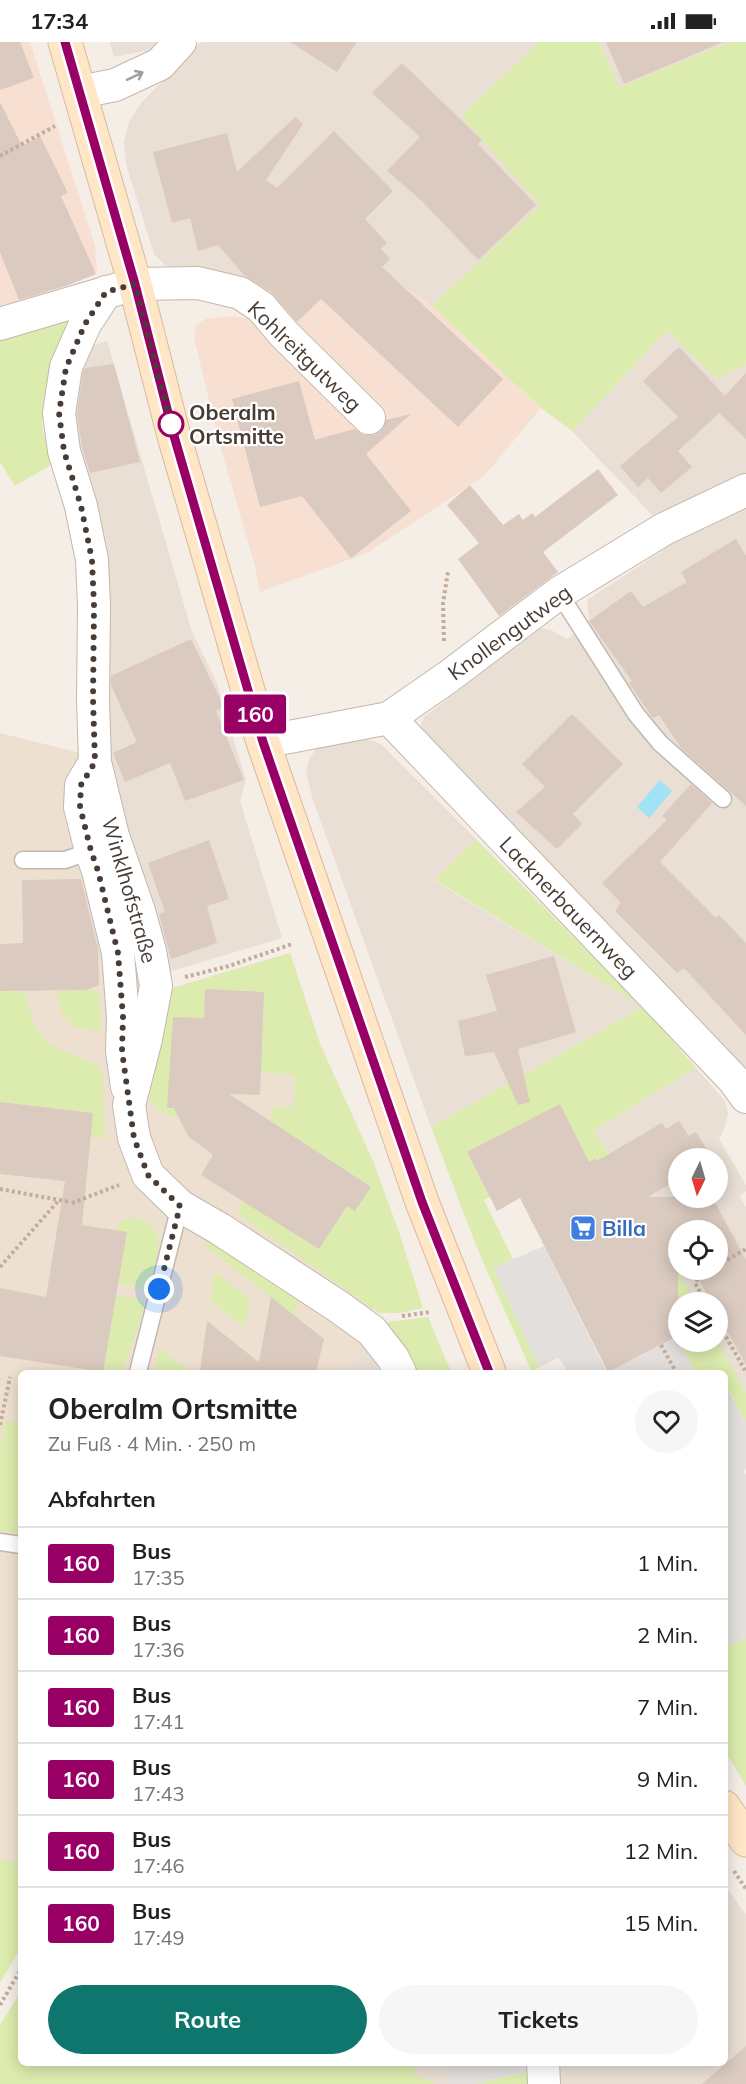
<!DOCTYPE html>
<html lang="de">
<meta charset="utf-8">
<style>
:root{--surface:#fff;--page:#f6f6f6;--text:#222;--muted:#767676;--line:#e0e0e0;--accent:#0f766e}
body{margin:0;font-family:Mulish,sans-serif;background:var(--page);color:var(--text);height:100vh;display:flex;flex-direction:column;font-size:22px;white-space:nowrap}
*{box-sizing:border-box;margin:0}
p{font-size:20px;color:var(--muted)}
.icon{flex:none;width:33px;height:33px;fill:none;stroke:currentColor;stroke-width:2;stroke-linecap:round;stroke-linejoin:round}
.map{position:relative;flex:1;overflow:hidden}
.side{position:absolute;left:18px;top:1328px;width:710px;height:696px;display:flex;flex-direction:column;background:var(--surface);border-radius:9px;box-shadow:0 3px 15px #0003}
.side>*{flex:none}
.badge{padding:0 12px;border-radius:4px;font-size:21px;line-height:39px}
.needle{width:39px;rotate:185deg}
.buttons{position:absolute;left:668px;top:1106px;display:grid;gap:12px}
.buttons a{display:grid;place-items:center;width:60px;height:60px;border-radius:50%;background:var(--surface);box-shadow:0 3px 15px #0003;font-size:30px}
.you{position:absolute;width:30px;height:30px;margin:-15px;border:4px solid #fff;border-radius:50%;background:#1a73e8;box-shadow:0 0 0 9px #1a73e833}
.map>.badge{position:absolute;translate:-50% -50%;box-shadow:0 0 0 3px #fff}
h2{padding:0 30px;font-size:22px;line-height:54px}
.round{display:grid;place-items:center;flex:none;width:63px;height:63px;border-radius:32px;background:var(--page)}
.head{display:flex;align-items:center;justify-content:space-between;height:102px;padding:0 30px}
h1{font-size:28px;font-weight:700;line-height:45px}
.primary-button{display:flex;gap:12px;margin-top:auto;padding:12px 30px}
.primary-button a{flex:1;height:69px;border-radius:36px;background:var(--accent);color:#fff;font-size:24px;font-weight:700;line-height:69px;text-align:center}
.primary-button a+a{background:var(--page);color:var(--text)}
ul{padding:0;list-style:none}
li{display:flex;align-items:center;gap:18px;height:72px;padding:0 30px;border-top:2px solid var(--line)}
li div{flex:1}
li b{display:block;font-size:22px}
li em{font-style:normal}
li .badge{min-width:66px;font-weight:700;text-align:center}
.status{display:flex;justify-content:space-between;align-items:center;height:42px;padding:0 30px;background:var(--surface);direction:ltr}
.status svg{height:16px;fill:currentColor}
.map>svg:first-child{display:block}
.residential{fill:#e9dfd5;fill-rule:evenodd}
.commercial{fill:#f7e0d2}
.education{fill:#eee0d1}
.green{fill:#dcebae}
.parking{fill:#e2dfdc}
.water{fill:#a1e3f4}
.building{fill:#dacabf}
.lines{fill:none;stroke-linecap:round;stroke-linejoin:round}
.service-casing{stroke:#c4b7ac;stroke-width:19}
.minor-casing{stroke:#c4b7ac;stroke-width:34}
.secondary-casing{stroke:#dabb97;stroke-width:35}
.path{stroke:#c3ac9a;stroke-width:4;stroke-dasharray:3 3;stroke-linecap:butt}
.service{stroke:#fff;stroke-width:16}
.minor{stroke:#fff;stroke-width:32}
.secondary{stroke:#ffe6c7;stroke-width:33}
.oneway{stroke:#a49e9a}
.line-casing{stroke:#fff;stroke-width:14}
.line{stroke:#906;stroke-width:9}
.walk{stroke:#483d36;stroke-width:6;stroke-dasharray:0 10.8}
.stop-dot{fill:#fff;stroke:#906;stroke-width:3}
.labels{text-anchor:middle;dominant-baseline:central;stroke-width:4.5;stroke-linejoin:round;paint-order:stroke}
.street-label{font-size:21px;fill:#483d36;stroke:#fff}
.stop-label{font-size:21px;font-weight:bold;fill:#483d36;stroke:#fff;text-anchor:start}
.shop-label{font-size:21px;font-weight:bold;fill:#366cbe;stroke:#fff;text-anchor:start}
</style>
<div class="status"><b>17:34</b><svg viewBox="0 0 49 12"><path d="M0 12V9h3v3zM5 12V6h3v6zM10 12V3h3v9zM15 12V0h3v12zM26 1h20v11H26zM47 4h2v5h-2z"/></svg></div>
<div class="map">
<svg width="746" height="2042" viewBox="0 0 746 2042">
<rect width="100%" height="100%" fill="#f4eee7"/>
<g class="residential">
<path d="M110,0H158L159,6L114,15Z"/>
<path d="M201,0H539L461,74L541,163L432,264L384,230L262,260L165,223L154,212L126,122L124,101L129,80L141,61Z"/>
<path d="M599,0H726L727,2L620,45Z"/>
<path d="M667,289L717,337L746,322V434L659,480L572,389Z"/>
<path d="M107,299L192,590L216,639L246,738L240,759L282,896L162,932L114,753L70,370L81,307Z"/>
<path d="M746,460V1033L419,688L424,675L541,586L551,588L567,597L589,580L587,558L665,507L663,501Z"/>
<path d="M342,695H362L381,702L476,797L435,839L643,965L431,1085L313,758L306,730L309,717L316,707Z"/>
<path d="M696,1026L725,1059L728,1071L725,1085L719,1097L746,1143V1149L739,1154L746,1165V1351L717,1298V1260H696L594,1088ZM678,1116H717V1155H678ZM678,1188H717V1227H678Z"/>
<path d="M360,1300L381,1330H349Z"/>
<path d="M725,1844L746,1872V2042H558L557,2021L724,2020Z"/>
<path d="M413,2021H534L475,2042H436L416,2034Z"/>
</g>
<g class="commercial">
<path d="M0,0H30L95,204L97,229L7,265L0,264Z"/>
<path d="M319,200L384,230L432,264L541,366L484,434L367,511L260,550L254,521L219,400L194,296L196,284L205,277L233,274L253,278L274,292L324,356L357,383L262,260Z"/>
</g>
<path class="education" d="M0,691L81,711L89,754L136,922L141,955L290,911L320,1002L374,1121L379,1253L349,1330H21V1820L0,1817Z"/>
<g class="green">
<path d="M539,0H599L620,45L726,2V0H746V322L717,337L667,289L572,389L541,366L432,264L540,163L461,74Z"/>
<path d="M68,278L72,284L42,378L43,390L54,421L15,444L0,420V296Z"/>
<path d="M476,797L643,965L696,1026L594,1088L696,1260H678V1283L596,1116L589,1120L560,1063L467,1110L490,1155L484,1158L513,1217L493,1226L539,1325L533,1328L530,1326L477,1206L431,1085L643,965L435,838Z"/>
<path d="M290,911L320,1002L374,1122L399,1190L423,1266L400,1271H379L237,1171L244,1159L319,1207L347,1164L355,1169L371,1145L269,1078L274,1065H294L295,1033L254,1030L262,1011L264,950L205,947L204,976L167,1066L179,1067L180,1076C170,1074 158,1070 152,1061C143,1048 158,969 160,950Z"/>
<path d="M99,948L101,990C68,987 62,980 56,949Z"/>
<path d="M0,949H24C35,985 35,998 73,1013C85,1017 94,1019 102,1029L105,1096L91,1095L93,1071L0,1060Z"/>
<path d="M128,1176C173,1176 156,1219 150,1248L118,1242L115,1188L119,1181Z"/>
<path d="M211,1200L297,1256L296,1275L201,1201Z"/>
<path d="M215,1230L250,1258L245,1286L210,1259Z"/>
<path d="M116,1253L147,1259L122,1330H103Z"/>
<path d="M428,1275L451,1330H414L387,1280Z"/>
<path d="M678,1294V1299L717,1298L746,1351V1382L725,1340L724,1330H695L676,1296Z"/>
<path d="M159,1306L190,1330H155Z"/>
<path d="M6,1378L21,1382V1492L0,1488V1408Z"/>
<path d="M746,1596V1744L725,1709L724,1606Z"/>
<path d="M0,1817L21,1820V1905L0,1941Z"/>
<path d="M21,1949V2020L413,2021L416,2034L436,2042H0V1983Z"/>
<path d="M535,2028L536,2042H475Z"/>
</g>
<g class="parking">
<path d="M544,1204L607,1330L676,1296L695,1330H569L558,1316L539,1325L493,1226Z"/>
<path d="M724,1340L746,1382V1427L744,1429L746,1433V1596L725,1606Z"/>
<path d="M444,2021H534L535,2028L475,2042H449Z"/>
</g>
<path class="water" d="M660,738L672,749L649,776L637,765Z"/>
<g class="building">
<path d="M0,0H20L34,36L0,48Z"/>
<path d="M290,0H357L337,30Z"/>
<path d="M606,0H723L624,42Z"/>
<path d="M402,21L482,98L478,102L536,163L478,218L422,159L387,129L420,95L372,51Z"/>
<path d="M0,60L22,104L40,94L68,151L61,154L96,232L66,244L19,258L0,210Z"/>
<path d="M295,75L303,82L266,138L277,146L334,89L393,149L365,177L387,201L381,207L390,217L382,225L503,337L458,385L321,257L297,280L271,250L245,234L218,203L198,209L190,176L172,181L153,110L227,91L237,130Z"/>
<path d="M679,305L725,354L746,331V397L719,371L678,409L692,425L661,451L648,436L638,445L620,424L678,375L643,339Z"/>
<path d="M114,322L140,420L90,431L82,405L77,371L83,330L85,326Z"/>
<path d="M299,339L315,398L354,387L364,393H374L382,388L386,378L411,372L366,412L411,469L351,516L302,454L260,465L232,357Z"/>
<path d="M598,427L618,453L543,510L558,530L499,574L458,517L479,501L447,463L470,443L503,483L519,472L523,478L532,471L535,475Z"/>
<path d="M736,497L746,514V764L681,706L659,673L653,676L629,641L632,639L589,579L631,549L643,565L687,540L681,530Z"/>
<path d="M191,597L224,665L216,669L244,738L185,759L170,721L125,740L113,711L137,700L111,643V634Z"/>
<path d="M572,672L623,722L573,772L582,782L557,807L516,770L545,745L522,722Z"/>
<path d="M691,742L712,761L660,820L716,876L719,873L746,901V993L684,926L677,931L615,869L621,861L602,841L667,778L662,774Z"/>
<path d="M209,798L229,857L207,864L217,901L171,917L159,872L165,870L148,821Z"/>
<path d="M81,837L98,907L99,943L86,948L0,949V902L23,901L22,838Z"/>
<path d="M554,914L576,990L518,1007L530,1060L518,1063L494,1010L465,1014L458,979L497,969L486,933Z"/>
<path d="M205,947L264,950L260,1053L229,1052L371,1145L355,1169L347,1164L319,1207L201,1133L213,1113L188,1094L174,1066H167L173,975L204,976Z"/>
<path d="M0,1060L93,1071L82,1183L127,1190L103,1330L0,1314V1246L46,1255L65,1139L0,1132Z"/>
<path d="M560,1062L589,1120L596,1116L597,1119L662,1081L666,1087L679,1079L689,1094L696,1090L712,1116H678V1137L648,1155H712L746,1218V1323L717,1271V1260H711L693,1227H717V1188H678V1294L608,1330L520,1156L497,1169L467,1110Z"/>
<path d="M271,1255L324,1297L316,1330H200L207,1279L259,1320Z"/>
<path d="M746,2004V2042H702Z"/>
</g>
<g class="lines">
<defs>
<g id="service">
<path d="M559,551L636,672L660,701L723,757"/>
<path d="M23,818H65L91,809"/>
<path d="M138,1330L180,1164"/>
<path d="M0,1500L21,1503"/>
</g>
<g id="minor">
<path d="M80,50L115,43L160,22L180,0"/>
<path d="M106,250L85,282L66,325L59,371L64,409L81,464L92,518L94,564L93,658L95,720L113,794L139,869L150,909L156,944L146,997L129,1063L134,1096L148,1133L180,1164L220,1187L339,1265L372,1289L393,1316L400,1330"/>
<path d="M0,282L135,242L198,241L240,251L261,265L284,292L369,376"/>
<path d="M389,676L733,1037L746,1055"/>
<path d="M263,700L389,676L448,635L559,551L664,487L746,448"/>
<path d="M95,720L81,743L80,765L91,809L98,829L118,911L123,975L122,1009L127,1045"/>
<path d="M543,2020L544,2042"/>
</g>
<g id="secondary">
<path d="M65,0L135,242L174,394L263,700L422,1160L489,1330"/>
<path d="M724,1765L746,1798"/>
</g>
</defs>
<use href="#service" class="service-casing"/>
<use href="#minor" class="minor-casing"/>
<use href="#secondary" class="secondary-casing"/>
<g class="path">
<path d="M0,114L55,84"/>
<path d="M444,599L443,561L448,530"/>
<path d="M185,935L229,924L292,902"/>
<path d="M0,1147L70,1160"/>
<path d="M72,1161L119,1143"/>
<path d="M717,1224L746,1207"/>
<path d="M0,1225L59,1158"/>
<path d="M706,1260L695,1241L699,1234L712,1227"/>
<path d="M402,1274L430,1270"/>
<path d="M717,1279L746,1330"/>
<path d="M661,1303L676,1330"/>
<path d="M0,1383L10,1335"/>
<path d="M734,1829L746,1847"/>
<path d="M0,1963L21,1927"/>
</g>
<use href="#service" class="service"/>
<use href="#minor" class="minor"/>
<use href="#secondary" class="secondary"/>
</g>
<defs><path id="oneway-shaft" d="M-6 0H5M1.5-3L5.5 0L1.5 3" fill="none" stroke-width="1.6" stroke-linecap="round" stroke-linejoin="round" transform="scale(1.5)"/></defs>
<use class="oneway" href="#oneway-shaft" transform="translate(135 34) rotate(-25)"/>
<g class="lines">
<defs>
<path id="line" d="M65,0L135,242L174,394L263,700L422,1160L489,1330"/>
</defs>
<use href="#line" class="line-casing"/>
<use href="#line" class="line"/>
<path class="walk" d="M159,1247L180,1164L148,1133L134,1096L122,1009L123,975L118,911L98,829L91,809L80,765L81,743L95,720L93,657L94,564L92,518L81,464L64,409L59,371L66,326L85,282L106,250L135,242L171,382"/>
</g>
<defs>
<symbol id="supermarket-square" viewBox="-11 -11 22 22"><rect x="-9" y="-9" width="18" height="18" rx="4" fill="#3f7fe0" stroke="#fff"/><path d="M-6-5.5h2.5l.6 2H6L4.5 2H-2.5L-4.4-4H-6ZM-1.5 3.2a1.3 1.3 0 1 0 .1 0ZM3 3.2a1.3 1.3 0 1 0 .1 0Z" fill="#fff"/></symbol>
</defs>
<g fill-rule="evenodd">
<use href="#supermarket-square" x="568" y="1171" width="30" height="30"/>
</g>
<circle class="stop-dot" cx="171" cy="382" r="12"/>
<g class="labels">
<g class="street-label">
<text transform="translate(305 314) rotate(44)">Kohlreitgutweg</text>
<text transform="translate(509 590) rotate(-36)">Knollengutweg</text>
<text transform="translate(130 848) rotate(74)">Winklhofstraße</text>
<text transform="translate(569 865) rotate(46)">Lacknerbauernweg</text>
</g>
<g class="stop-label">
<text x="189" y="370">Oberalm<tspan x="189" dy="24">Ortsmitte</tspan></text>
</g>
<g class="shop-label">
<text x="602" y="1186">Billa</text>
</g>
</g>
</svg>
<div class="buttons">
<a><svg class="needle" viewBox="-14 -14 28 28"><path d="M0-13l5 13h-10z" fill="#e53935"/><path d="M0 13l5-13h-10z" fill="#767676"/></svg></a>
<a><svg class="icon" aria-label="locate" viewBox="0 0 24 24"><circle cx="12" cy="12" r="6"/><path d="M12 2v4M12 18v4M2 12h4M18 12h4"/></svg></a>
<a><svg class="icon" aria-label="layers" viewBox="0 0 24 24"><path d="M12 4l9 5-9 5-9-5zM3 14l9 5 9-5"/></svg></a>
</div>
<div class="you" style="left:159px;top:1247px"></div>
<b class="badge" style="left:255px;top:672px;background:#906;color:#fff">160</b>
<section class="side">
<div class="head"><div><h1>Oberalm Ortsmitte</h1><p>Zu Fuß · 4 Min. · 250 m</p></div><a class="round"><svg class="icon" aria-label="heart" viewBox="0 0 24 24"><path d="M12 20l-8-8c-3-5 5-10 8-4 3-6 11-1 8 4z"/></svg></a></div>
<h2>Abfahrten</h2>
<ul>
<li><span class="badge" style="background:#906;color:#fff">160</span><div><b>Bus</b><p>17:35</p></div><em>1 Min.</em></li>
<li><span class="badge" style="background:#906;color:#fff">160</span><div><b>Bus</b><p>17:36</p></div><em>2 Min.</em></li>
<li><span class="badge" style="background:#906;color:#fff">160</span><div><b>Bus</b><p>17:41</p></div><em>7 Min.</em></li>
<li><span class="badge" style="background:#906;color:#fff">160</span><div><b>Bus</b><p>17:43</p></div><em>9 Min.</em></li>
<li><span class="badge" style="background:#906;color:#fff">160</span><div><b>Bus</b><p>17:46</p></div><em>12 Min.</em></li>
<li><span class="badge" style="background:#906;color:#fff">160</span><div><b>Bus</b><p>17:49</p></div><em>15 Min.</em></li>
</ul>
<div class="primary-button"><a>Route</a><a>Tickets</a></div>
</section>
</div>
